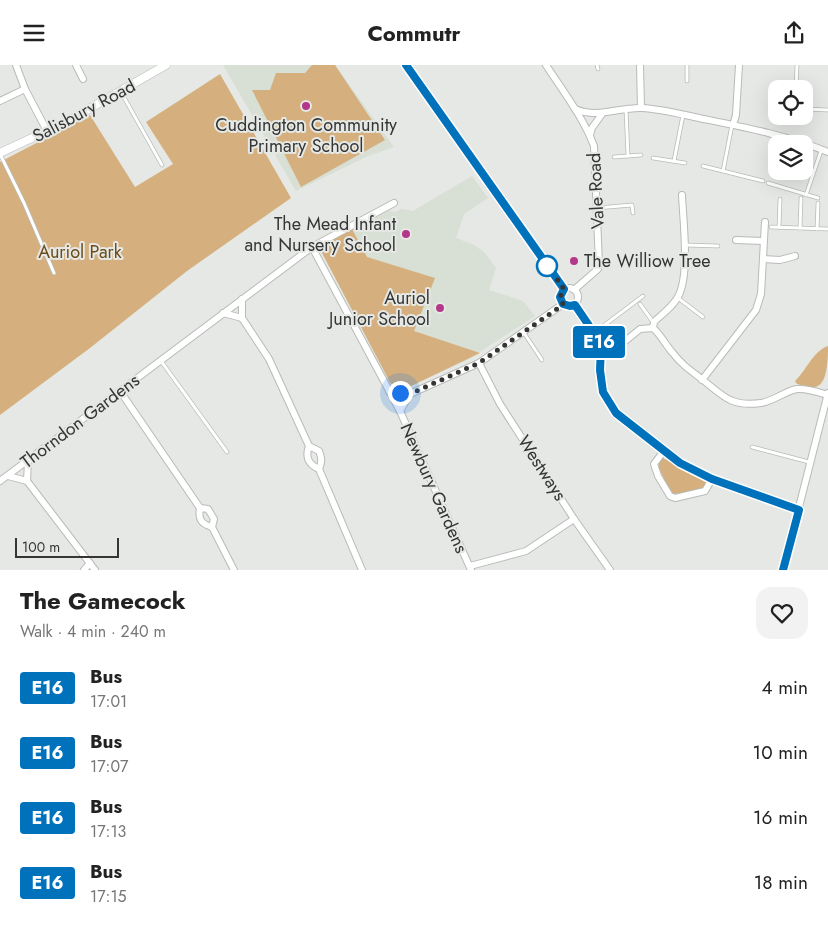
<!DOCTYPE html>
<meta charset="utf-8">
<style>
:root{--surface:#fff;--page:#f2f2f2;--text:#222;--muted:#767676}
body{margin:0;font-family:Jost,sans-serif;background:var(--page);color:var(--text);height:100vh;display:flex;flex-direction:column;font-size:19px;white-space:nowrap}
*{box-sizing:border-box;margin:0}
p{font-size:16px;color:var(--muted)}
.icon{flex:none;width:28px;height:28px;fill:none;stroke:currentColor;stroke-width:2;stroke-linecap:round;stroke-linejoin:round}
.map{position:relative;height:505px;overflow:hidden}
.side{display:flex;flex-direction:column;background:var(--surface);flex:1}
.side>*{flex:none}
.badge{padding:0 10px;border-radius:4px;font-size:18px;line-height:32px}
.buttons{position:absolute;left:768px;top:15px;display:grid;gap:10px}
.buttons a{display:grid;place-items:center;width:45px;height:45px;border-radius:10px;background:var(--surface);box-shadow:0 5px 20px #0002;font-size:25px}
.scale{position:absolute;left:15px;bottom:12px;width:104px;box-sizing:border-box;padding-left:5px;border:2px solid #343534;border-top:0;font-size:14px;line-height:18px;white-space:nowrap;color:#343534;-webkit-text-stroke:4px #e5e8e4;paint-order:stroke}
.you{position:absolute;width:25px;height:25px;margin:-12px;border:4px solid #fff;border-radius:50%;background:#1a73e8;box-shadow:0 0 0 8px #1a73e833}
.map>.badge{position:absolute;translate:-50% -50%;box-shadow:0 0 0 2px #fff}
.round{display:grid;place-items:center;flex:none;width:52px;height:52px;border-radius:15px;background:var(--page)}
.summary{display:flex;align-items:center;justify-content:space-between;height:85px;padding:0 20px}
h1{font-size:24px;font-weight:700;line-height:38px}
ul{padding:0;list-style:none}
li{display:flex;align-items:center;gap:15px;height:65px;padding:0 20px}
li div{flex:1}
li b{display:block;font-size:19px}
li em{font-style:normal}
li .badge{min-width:55px;font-weight:700;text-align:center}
header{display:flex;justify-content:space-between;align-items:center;height:65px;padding:0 20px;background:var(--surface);font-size:22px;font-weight:700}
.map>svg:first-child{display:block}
.built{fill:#d8dfd4}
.green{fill:#d5b07e}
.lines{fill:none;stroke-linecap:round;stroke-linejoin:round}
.service-casing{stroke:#b8bbb7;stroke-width:4.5}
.minor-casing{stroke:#b8bbb7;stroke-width:8}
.tertiary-casing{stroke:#b8bbb7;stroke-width:9}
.service{stroke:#fff;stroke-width:3}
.minor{stroke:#fff;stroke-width:6}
.tertiary{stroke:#fff;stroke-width:8}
.line-casing{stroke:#fff;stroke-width:11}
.line{stroke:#0072bc;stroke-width:8}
.walk{stroke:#343534;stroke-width:5;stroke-dasharray:0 9}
.poi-dot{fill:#b3388a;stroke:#e5e8e4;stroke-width:2}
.stop-dot{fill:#fff;stroke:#0072bc;stroke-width:2.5}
.labels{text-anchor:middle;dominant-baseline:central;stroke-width:4;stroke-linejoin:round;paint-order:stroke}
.street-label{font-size:18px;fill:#343534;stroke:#e5e8e4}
.poi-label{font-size:18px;fill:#343534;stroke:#e5e8e4;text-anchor:end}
.park-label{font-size:18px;fill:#6b4b19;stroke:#e5e8e4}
</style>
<header><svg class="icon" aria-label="menu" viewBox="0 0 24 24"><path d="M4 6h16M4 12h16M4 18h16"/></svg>Commutr<svg class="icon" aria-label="share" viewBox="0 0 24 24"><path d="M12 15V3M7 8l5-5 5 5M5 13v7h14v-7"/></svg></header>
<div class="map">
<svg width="828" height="505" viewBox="0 0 828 505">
<rect width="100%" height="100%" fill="#e5e8e4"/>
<g class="built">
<path d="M223,0H335L394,82L368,91L296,126Z"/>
<path d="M472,111L488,133L464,149L456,173L474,180L484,187L496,203L489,225L523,236L535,251L469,294L409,322L392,319L389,317L322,187L321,182L324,178L388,146L396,147L401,144L413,146Z"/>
</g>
<g class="green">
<path d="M312,0H335L385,75L301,122L252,25H270L276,8H305Z"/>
<path d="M220,9L291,133L187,206L90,283L0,350V97L90,50L135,122L173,99L146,57Z"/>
<path d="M352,164L367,192L435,213L414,266L480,288L409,322L391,319L322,188L321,182L324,178Z"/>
<path d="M828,281C828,293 828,323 813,322C807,322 802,320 797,319L795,316C806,306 813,286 828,281Z"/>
<path d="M663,393L704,414L706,419C699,428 680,432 670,427L659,403V396Z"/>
</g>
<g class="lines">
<defs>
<g id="service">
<path d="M597,0L598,4"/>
<path d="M687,16V0"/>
<path d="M796,24L797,0"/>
<path d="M121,27L162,100"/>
<path d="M804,44L828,45"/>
<path d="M626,45L628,91"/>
<path d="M795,52V51"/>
<path d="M0,89L24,138L54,208"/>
<path d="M614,92L641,90"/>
<path d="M653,93L685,98"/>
<path d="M674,96L683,50"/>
<path d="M703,101L763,116"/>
<path d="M723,106L732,60"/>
<path d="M768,118L818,133"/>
<path d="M806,130L821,86"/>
<path d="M597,143L632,140L633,148"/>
<path d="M771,162L828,164"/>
<path d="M779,162L780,134"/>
<path d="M800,163L801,133"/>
<path d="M817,164L818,138"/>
<path d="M685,180L718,181"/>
<path d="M678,233L703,252"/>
<path d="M640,239L653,257"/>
<path d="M524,268L542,295"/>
<path d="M594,268L643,231"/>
<path d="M161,296L227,387"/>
<path d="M752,382L809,397"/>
</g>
<g id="minor">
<path d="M16,0L25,24L47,66"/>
<path d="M76,0L83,14"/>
<path d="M406,0L563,224"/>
<path d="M546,0C563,26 583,52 594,81L599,199L598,204L575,224"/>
<path d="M640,0L641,43"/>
<path d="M0,36L25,24"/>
<path d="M575,44C598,54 618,42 642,43C661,44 680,49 699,53C743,62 786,70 828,87"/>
<path d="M733,60L736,50L739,0"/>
<path d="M590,70L592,63L602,49"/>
<path d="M736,175L763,176"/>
<path d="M312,182L400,346L471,505"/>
<path d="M763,194L780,195L795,191"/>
<circle cx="569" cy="232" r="9"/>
<path d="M575,240L601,281L600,305L603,327L616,348L680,399L712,414L799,445"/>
<path d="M223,248L242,253L269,294L309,381C305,392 308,399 319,404L362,505"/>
<path d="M242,253V234"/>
<path d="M653,263L654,257C661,250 670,244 676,235C691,215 683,156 682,130"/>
<path d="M602,285H612L618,282L640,264L653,263C661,270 665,279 672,287C682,300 690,305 703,315C724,332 732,342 761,338C774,336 785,326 797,324C807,323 818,327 828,330"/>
<path d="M479,298L500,339L574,454L610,505"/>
<path d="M702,315L756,245L761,229L765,157"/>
<path d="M120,326L200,443C198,454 201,459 212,462"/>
<path d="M389,326L410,329L479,298L563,239"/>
<path d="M400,346L410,329"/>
<path d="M309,381L319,386C322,393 322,397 319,404"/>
<path d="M663,387L654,399L658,411L670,431L675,433L705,426L712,414"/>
<path d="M8,411L27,416L95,505"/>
<path d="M0,416L312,182L394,138"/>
<path d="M27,416L28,396"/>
<path d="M200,443L208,444L214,454L212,462L234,505"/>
<path d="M470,501L526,486L574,454"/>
<path d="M84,505L90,498"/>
<path d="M783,505L828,328"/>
</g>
<path id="tertiary" d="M0,88L66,57L166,0"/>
</defs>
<use href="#service" class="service-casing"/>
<use href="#minor" class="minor-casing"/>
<use href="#tertiary" class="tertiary-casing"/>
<use href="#service" class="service"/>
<use href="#minor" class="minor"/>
<use href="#tertiary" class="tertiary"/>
</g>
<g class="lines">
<defs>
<path id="line" d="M406,0L564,224L560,232L563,239L570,241L575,240L592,265L601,281L600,305L603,327L616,348L680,398L712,414L799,445L783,505"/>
</defs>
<use href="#line" class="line-casing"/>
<use href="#line" class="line"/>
<path class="walk" d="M400,328L410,329L479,298L557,244L563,239L560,232L564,224L543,194L547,201"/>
</g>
<g class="poi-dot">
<circle cx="306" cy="41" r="5"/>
<circle cx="406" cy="169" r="5"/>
<circle cx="574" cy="196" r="5"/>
<circle cx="440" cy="243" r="5"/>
</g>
<circle class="stop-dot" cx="547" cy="201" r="10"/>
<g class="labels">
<g class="street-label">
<text transform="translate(84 46) rotate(-28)">Salisbury Road</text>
<text transform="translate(596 126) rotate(-93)">Vale Road</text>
<text transform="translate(80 356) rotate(-37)">Thorndon Gardens</text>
<text transform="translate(542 403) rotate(57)">Westways</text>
<text transform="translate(434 423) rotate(66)">Newbury Gardens</text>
</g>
<g class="poi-label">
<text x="306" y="60" text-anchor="middle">Cuddington Community<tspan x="306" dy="21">Primary School</tspan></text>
<text x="396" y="159">The Mead Infant<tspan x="396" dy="21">and Nursery School</tspan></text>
<text x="584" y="196" text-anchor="start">The Williow Tree</text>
<text x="430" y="233">Auriol<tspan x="430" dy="21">Junior School</tspan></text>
</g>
<g class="park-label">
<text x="80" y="187">Auriol Park</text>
</g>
</g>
</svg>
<div class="buttons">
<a><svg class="icon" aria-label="locate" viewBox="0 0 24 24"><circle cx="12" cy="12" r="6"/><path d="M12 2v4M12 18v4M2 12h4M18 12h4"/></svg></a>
<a><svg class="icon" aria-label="layers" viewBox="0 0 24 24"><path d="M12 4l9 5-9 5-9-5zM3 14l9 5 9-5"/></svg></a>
</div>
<div class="scale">100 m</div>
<div class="you" style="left:400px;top:328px"></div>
<b class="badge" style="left:599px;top:277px;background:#0072bc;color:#fff">E16</b>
</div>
<section class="side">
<div class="summary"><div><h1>The Gamecock</h1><p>Walk · 4 min · 240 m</p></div><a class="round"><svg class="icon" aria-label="heart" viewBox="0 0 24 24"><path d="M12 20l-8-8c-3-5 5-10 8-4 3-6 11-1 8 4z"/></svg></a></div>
<ul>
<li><span class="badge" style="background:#0072bc;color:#fff">E16</span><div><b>Bus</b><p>17:01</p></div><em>4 min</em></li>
<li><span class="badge" style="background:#0072bc;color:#fff">E16</span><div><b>Bus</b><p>17:07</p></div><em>10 min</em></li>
<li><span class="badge" style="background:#0072bc;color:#fff">E16</span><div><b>Bus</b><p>17:13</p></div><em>16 min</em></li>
<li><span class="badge" style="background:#0072bc;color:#fff">E16</span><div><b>Bus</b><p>17:15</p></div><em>18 min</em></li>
</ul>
</section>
